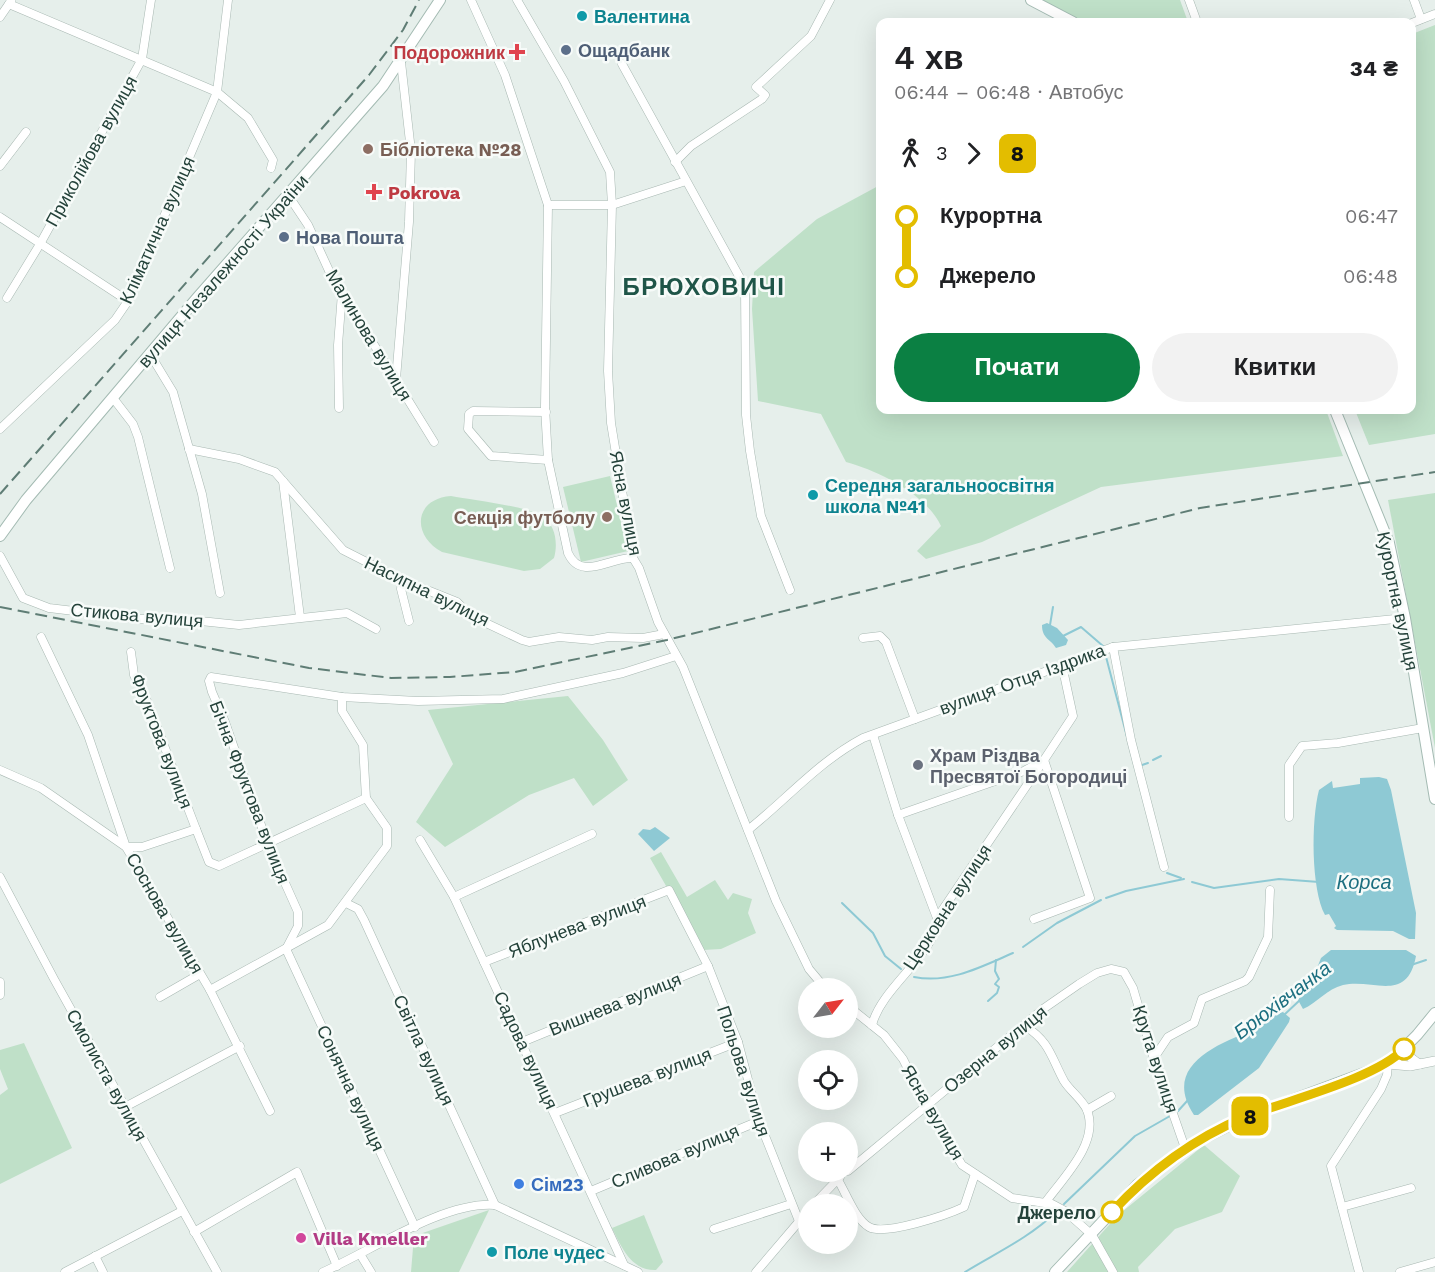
<!DOCTYPE html>
<html lang="uk">
<meta charset="utf-8">
<style>
:root{--surface:#fff;--page:#f2f2f2;--text:#202124;--muted:#757577;--accent:#0b8043}
body{margin:0;font-family:"Work Sans",sans-serif;background:var(--page);color:var(--text);height:100vh;display:flex;flex-direction:column;font-size:22px;white-space:nowrap}
*{box-sizing:border-box;margin:0}
p{font-size:20px;color:var(--muted)}
.icon{flex:none;width:33px;height:33px;fill:none;stroke:currentColor;stroke-width:2;stroke-linecap:round;stroke-linejoin:round}
.map{position:relative;flex:1;overflow:hidden}
.drawer{position:absolute;left:876px;top:18px;width:540px;height:396px;display:flex;flex-direction:column;background:var(--surface);border-radius:12px;box-shadow:0 6px 24px #0002}
.drawer>*{flex:none}
.badge{padding:0 12px;border-radius:9px;font-size:21px;line-height:39px}
.needle{width:39px;rotate:59deg}
.buttons{position:absolute;left:798px;top:978px;display:grid;gap:12px}
.buttons a{display:grid;place-items:center;width:60px;height:60px;border-radius:50%;background:var(--surface);box-shadow:0 6px 24px #0002;font-size:30px}
.map>.badge{position:absolute;translate:-50% -50%;box-shadow:0 0 0 3px #fff}
.legs{display:flex;align-items:center;gap:9px;height:66px;padding:0 18px;font-size:20px}
.legs p{margin-inline-start:auto}
.head{display:flex;align-items:center;justify-content:space-between;height:102px;padding:0 18px}
h1{font-size:33px;font-weight:600;line-height:45px}
.action{display:flex;gap:12px;margin-top:auto;padding:12px 18px}
.action a{flex:1;height:69px;border-radius:36px;background:var(--accent);color:#fff;font-size:24px;font-weight:600;line-height:69px;text-align:center}
.action a+a{background:var(--page);color:var(--text)}
ul{padding:0 18px;list-style:none}
li{display:flex;align-items:center;gap:21px;height:60px;font-size:22px}
li i{display:grid;place-items:center;width:9px;height:100%;margin:0 8px;background:currentColor}
li i::after{content:'';width:15px;height:15px;margin:-8px;border:4px solid;border-radius:50%;background:var(--surface)}
li p{margin-inline-start:auto}
li:first-child i{background:linear-gradient(#0000 50%,currentColor 0)}
li:last-child i{background:linear-gradient(currentColor 50%,#0000 0)}
.map>svg:first-child{display:block}
.green{fill:#bfe0c8}
.water{fill:#8ec9d4}
.lines{fill:none;stroke-linecap:round;stroke-linejoin:round}
.stream{stroke:#8ec9d4;stroke-width:2}
.minor-casing{stroke:#a8b8b2;stroke-width:9}
.tertiary-casing{stroke:#a8b8b2;stroke-width:10}
.secondary-casing{stroke:#a4bbb3;stroke-width:12}
.minor{stroke:#fff;stroke-width:8}
.tertiary{stroke:#fff;stroke-width:9}
.secondary{stroke:#fff;stroke-width:10}
.rail{stroke:#5f7d75;stroke-width:2;stroke-dasharray:12 6;stroke-linecap:butt}
.line-1-casing{stroke:#fff;stroke-width:14}
.line-1{stroke:#e3bd00;stroke-width:9}
.culture-dot{fill:#0f9aa8;stroke:#f7fbf9;stroke-width:2}
.service-dot{fill:#5c6f8a;stroke:#f7fbf9;stroke-width:2}
.health-dot{fill:#e0444e;stroke:#f7fbf9;stroke-width:2}
.education-dot{fill:#8d6e63;stroke:#f7fbf9;stroke-width:2}
.worship-dot{fill:#6b7280;stroke:#f7fbf9;stroke-width:2}
.stop-1-dot{fill:#fff;stroke:#e3bd00;stroke-width:3}
.shop-dot{fill:#3f7fe0;stroke:#f7fbf9;stroke-width:2}
.hotel-dot{fill:#d1479c;stroke:#f7fbf9;stroke-width:2}
.labels{text-anchor:middle;dominant-baseline:central;stroke-width:5;stroke-linejoin:round;paint-order:stroke}
.culture-label{font-size:18px;font-weight:bold;fill:#0d838f;stroke:#f7fbf9;text-anchor:start}
.service-label{font-size:18px;font-weight:bold;fill:#4e5e75;stroke:#f7fbf9;text-anchor:start}
.health-label{font-size:18px;font-weight:bold;fill:#be3a42;stroke:#f7fbf9;text-anchor:end}
.education-label{font-size:18px;font-weight:bold;fill:#785e54;stroke:#f7fbf9;text-anchor:start}
.street-label{font-size:18px;fill:#24423a;stroke:#f7fbf9}
.worship-label{font-size:18px;font-weight:bold;fill:#5b616d;stroke:#f7fbf9;text-anchor:start}
.shop-label{font-size:18px;font-weight:bold;fill:#366cbe;stroke:#f7fbf9;text-anchor:start}
.stop-label{font-size:18px;font-weight:bold;fill:#24423a;stroke:#f7fbf9;text-anchor:end}
.hotel-label{font-size:18px;font-weight:bold;fill:#b23c85;stroke:#f7fbf9;text-anchor:start}
.water-label{font-size:20px;font-style:italic;fill:#1c6f80;stroke:#f7fbf9}
.district-label{font-size:24px;font-weight:bold;letter-spacing:1.5px;fill:#1f5548;stroke:#f7fbf9}
</style>
<div class="map">
<svg width="1435" height="1272" viewBox="0 0 1435 1272">
<rect width="100%" height="100%" fill="#e6efeb"/>
<g class="green">
<path d="M1040,0H1180L1188,22H1081Z"/>
<path d="M1435,25V434L1369,445L1355,410H1412V34Z"/>
<path d="M880,185V410H1326L1343,456L1101,487L982,542L926,559L917,551L941,526C926,494 879,471 846,462L821,414L758,401L752,309L754,272L817,219Z"/>
<path d="M610,476L628,551L581,562L563,487Z"/>
<path d="M1435,493V748L1388,500Z"/>
<path d="M451,496C472,500 526,506 542,516C556,525 558,544 554,558L540,569L524,571L442,552C412,536 413,499 451,496Z"/>
<path d="M568,696L603,740L628,780L593,806L574,778L529,795L445,847L416,822L453,764L428,710Z"/>
<path d="M661,852L687,897L715,880L728,900L733,893L752,899L748,913L756,933L721,949L703,950L650,858Z"/>
<path d="M24,1043L72,1148L0,1184V1095L8,1089L0,1069V1050Z"/>
<path d="M1204,1145L1240,1176L1222,1212L1175,1229L1138,1267L1139,1272H1067L1117,1216Z"/>
<path d="M489,1210L459,1272H411L414,1236Z"/>
<path d="M644,1215L663,1262L656,1270C631,1271 621,1246 612,1228Z"/>
</g>
<g class="water">
<path d="M1047,623L1057,628L1068,640L1066,645L1056,648C1051,639 1042,639 1042,625Z"/>
<path d="M1379,777L1387,779L1391,790L1416,913L1415,939H1409L1393,931L1337,930L1334,928L1336,926L1329,914L1325,915C1311,889 1311,820 1319,790L1332,781L1333,788L1360,784V778Z"/>
<path d="M655,827L670,838L654,851L638,834L643,829L650,830Z"/>
<path d="M1331,950H1406L1416,956C1407,1004 1373,978 1343,985C1327,989 1317,1003 1303,1009L1298,1000L1313,978L1321,958Z"/>
<path d="M1283,1012L1290,1018L1289,1022L1259,1068L1198,1115H1194C1162,1067 1215,1045 1251,1031C1261,1027 1270,1019 1279,1013Z"/>
</g>
<g class="lines">
<g class="stream">
<path d="M1050,625L1053,607"/>
<path d="M1063,636L1081,627L1103,646"/>
<path d="M1105,653L1162,870"/>
<path d="M1153,760L1161,756"/>
<path d="M1142,765L1148,763"/>
<path d="M1167,873L1181,878"/>
<path d="M1192,882L1214,888L1279,879L1319,882"/>
<path d="M1106,898L1126,891L1184,879"/>
<path d="M842,903L873,933L885,956L901,969"/>
<path d="M1023,947L1057,923L1101,900"/>
<path d="M1411,965L1426,960"/>
<path d="M914,977C949,984 981,967 1013,953"/>
<path d="M988,1001L997,993L999,987L995,984L999,979L995,971L996,960"/>
<path d="M1284,1015L1300,1000"/>
<path d="M1178,1111L1188,1100"/>
<path d="M1064,1204L1135,1136L1170,1116"/>
<path d="M965,1272C996,1253 1029,1238 1056,1212"/>
</g>
<defs>
<g id="minor">
<path d="M471,0L505,75L548,205L545,407L548,460L568,553C581,582 610,557 633,558"/>
<path d="M517,0L564,81L610,172L612,205L608,371L611,423L633,558L639,568L658,622L683,667L776,901L809,969L825,988"/>
<path d="M1189,0L1197,22"/>
<path d="M1414,0L1421,19"/>
<path d="M9,4L217,92L248,118L273,160L271,168"/>
<path d="M0,17L11,1"/>
<path d="M1412,23L1435,14"/>
<path d="M622,64L745,287L746,415L750,451L761,516L790,590"/>
<path d="M675,162L691,146L762,99L765,95L756,87L811,36L830,0"/>
<path d="M0,166L26,132"/>
<path d="M288,195L308,225L331,275L434,442"/>
<path d="M548,205H612L686,181"/>
<path d="M0,217L128,301"/>
<path d="M7,298L40,244L142,59L151,0"/>
<path d="M150,354L173,392L202,494L220,593"/>
<path d="M396,379L409,222L411,151L401,62"/>
<path d="M113,398L133,424L138,437L170,568"/>
<path d="M339,408L338,345L342,293"/>
<path d="M546,412L473,411L469,414L468,429L491,456L548,460"/>
<path d="M0,429L115,320L128,301L217,92L228,0"/>
<path d="M189,449L239,459L275,472L343,550L402,580L457,602L471,616L522,640L529,642L559,637L592,640L608,637L643,638L664,634"/>
<path d="M283,481L300,617"/>
<path d="M0,556L23,598L49,608L141,619H181L239,625L347,613L376,629"/>
<path d="M402,580L401,589L409,621"/>
<path d="M41,637L88,735L126,847H142L196,829L209,862L219,866L366,798"/>
<path d="M863,638L880,636L886,642L915,719"/>
<path d="M1113,647L1131,740L1164,867"/>
<path d="M131,652L134,675L147,701L196,829"/>
<path d="M873,735L898,815L937,918"/>
<path d="M0,770L41,788L126,847L210,990L270,1111"/>
<path d="M898,815L1024,771L1044,760L1073,716L1062,665"/>
<path d="M1289,817V765L1302,746L1338,743L1423,728"/>
<path d="M748,830C787,799 818,762 863,738L1113,647L1405,618"/>
<path d="M420,840L454,897L624,1265"/>
<path d="M0,877L54,979L217,1272"/>
<path d="M454,897L592,834"/>
<path d="M346,903L358,909L364,920L495,1205"/>
<path d="M1034,919L1090,898L1044,760"/>
<path d="M484,962L669,890L708,966L738,1042L759,1121L799,1221"/>
<path d="M0,982V995"/>
<path d="M210,990L328,925L387,846V828L366,798L363,745L342,711V697"/>
<path d="M160,997L200,974"/>
<path d="M848,1006L884,1035L903,1059L926,1105L962,1165L1012,1198L1052,1204L1065,1211L1092,1235L1113,1272"/>
<path d="M872,1025C882,986 937,954 937,918L1044,760"/>
<path d="M1025,1026C1050,1042 1051,1057 1064,1081C1070,1091 1082,1099 1087,1110C1100,1143 1062,1179 1045,1203"/>
<path d="M522,1042L708,966"/>
<path d="M1154,1058L1168,1037L1194,1023L1202,999L1245,981L1249,977L1268,937L1270,890"/>
<path d="M125,1107L240,1046"/>
<path d="M1087,1110L1111,1096"/>
<path d="M555,1113L738,1042"/>
<path d="M848,1171L1043,1009L1079,984L1097,973L1111,969L1124,972L1133,988L1154,1059L1185,1148"/>
<path d="M838,1180C846,1193 855,1219 869,1227C884,1236 947,1215 964,1207L975,1174"/>
<path d="M591,1191L759,1121"/>
<path d="M814,1204L840,1177"/>
<path d="M1342,1207L1411,1188"/>
<path d="M415,1227L286,949L298,926V912L268,845L225,722L212,692L209,681L211,677L342,697L418,701L503,699L623,673L676,656"/>
<path d="M714,1229L791,1204"/>
<path d="M194,1232L297,1172L337,1266"/>
<path d="M360,1254L371,1272"/>
<path d="M95,1256L103,1272"/>
<path d="M65,1272L182,1211"/>
<path d="M323,1272C371,1251 444,1201 495,1205L638,1272"/>
<path d="M756,1272L808,1211"/>
<path d="M1359,1272L1331,1166L1381,1089L1387,1075L1388,1064"/>
<path d="M1400,1272L1435,1262"/>
</g>
<g id="tertiary">
<path d="M1409,1044C1407,1055 1410,1059 1420,1064"/>
<path d="M1388,1064L1410,1066L1435,1061"/>
</g>
<g id="secondary">
<path d="M1031,0L1073,22"/>
<path d="M1335,410L1389,543L1405,618L1435,799"/>
<path d="M0,536L26,500L197,298L383,86L440,0"/>
<path d="M1055,1272L1137,1185L1185,1148L1244,1118L1388,1064L1417,1035L1435,1013"/>
</g>
</defs>
<use href="#minor" class="minor-casing"/>
<use href="#tertiary" class="tertiary-casing"/>
<use href="#secondary" class="secondary-casing"/>
<use href="#minor" class="minor"/>
<use href="#tertiary" class="tertiary"/>
<use href="#secondary" class="secondary"/>
<g class="rail">
<path d="M0,494L369,75L403,30L419,0"/>
<path d="M0,607L309,668L391,678L450,677L515,672L667,640L1200,508L1435,472"/>
</g>
</g>
<g class="lines">
<defs>
<path id="line-1" d="M1112,1212C1150,1171 1193,1139 1245,1117C1288,1100 1375,1079 1404,1049"/>
</defs>
<use href="#line-1" class="line-1-casing"/>
<use href="#line-1" class="line-1"/>
</g>
<g class="culture-dot">
<circle cx="582" cy="16" r="6"/>
<circle cx="813" cy="495" r="6"/>
<circle cx="492" cy="1252" r="6"/>
</g>
<g class="service-dot">
<circle cx="566" cy="50" r="6"/>
<circle cx="284" cy="237" r="6"/>
</g>
<g class="health-dot">
<path d="M514 43h6v6h6v6h-6v6h-6v-6h-6v-6h6z"/>
<path d="M371 183h6v6h6v6h-6v6h-6v-6h-6v-6h6z"/>
</g>
<g class="education-dot">
<circle cx="368" cy="149" r="6"/>
<circle cx="607" cy="517" r="6"/>
</g>
<circle class="worship-dot" cx="918" cy="765" r="6"/>
<g class="stop-1-dot">
<circle cx="1404" cy="1049" r="10"/>
<circle cx="1112" cy="1212" r="10"/>
</g>
<circle class="shop-dot" cx="519" cy="1184" r="6"/>
<circle class="hotel-dot" cx="301" cy="1238" r="6"/>
<g class="labels">
<g class="culture-label">
<text x="594" y="16">Валентина</text>
<text x="825" y="485">Середня загальноосвітня<tspan x="825" dy="21">школа №41</tspan></text>
<text x="504" y="1252">Поле чудес</text>
</g>
<g class="service-label">
<text x="578" y="50">Ощадбанк</text>
<text x="296" y="237">Нова Пошта</text>
</g>
<g class="health-label">
<text x="505" y="52">Подорожник</text>
<text x="388" y="192" text-anchor="start">Pokrova</text>
</g>
<g class="education-label">
<text x="380" y="149">Бібліотека №28</text>
<text x="595" y="517" text-anchor="end">Секція футболу</text>
</g>
<g class="street-label">
<text transform="translate(91 151) rotate(-61)">Приколійова вулиця</text>
<text transform="translate(157 230) rotate(-66)">Кліматична вулиця</text>
<text transform="translate(223 271) rotate(-49)">вулиця Незалежності України</text>
<text transform="translate(369 335) rotate(59)">Малинова вулиця</text>
<text transform="translate(626 503) rotate(79)">Ясна вулиця</text>
<text transform="translate(427 591) rotate(26)">Насипна вулиця</text>
<text transform="translate(1398 601) rotate(78)">Курортна вулиця</text>
<text transform="translate(137 615) rotate(5)">Стикова вулиця</text>
<text transform="translate(1022 679) rotate(-20)">вулиця Отця Іздрика</text>
<text transform="translate(162 741) rotate(69)">Фруктова вулиця</text>
<text transform="translate(250 792) rotate(69)">Бічна Фруктова вулиця</text>
<text transform="translate(947 907) rotate(-57)">Церковна вулиця</text>
<text transform="translate(165 913) rotate(60)">Соснова вулиця</text>
<text transform="translate(577 926) rotate(-21)">Яблунева вулиця</text>
<text transform="translate(615 1004) rotate(-22)">Вишнева вулиця</text>
<text transform="translate(995 1049) rotate(-39)">Озерна вулиця</text>
<text transform="translate(424 1050) rotate(65)">Світла вулиця</text>
<text transform="translate(526 1050) rotate(65)">Садова вулиця</text>
<text transform="translate(1156 1059) rotate(72)">Крута вулиця</text>
<text transform="translate(744 1071) rotate(72)">Польова вулиця</text>
<text transform="translate(107 1075) rotate(61)">Смолиста вулиця</text>
<text transform="translate(647 1077) rotate(-21)">Грушева вулиця</text>
<text transform="translate(351 1088) rotate(65)">Сонячна вулиця</text>
<text transform="translate(933 1112) rotate(60)">Ясна вулиця</text>
<text transform="translate(675 1156) rotate(-23)">Сливова вулиця</text>
</g>
<g class="worship-label">
<text x="930" y="755">Храм Різдва<tspan x="930" dy="21">Пресвятої Богородиці</tspan></text>
</g>
<g class="shop-label">
<text x="531" y="1184">Сім23</text>
</g>
<g class="stop-label">
<text x="1096" y="1212">Джерело</text>
</g>
<g class="hotel-label">
<text x="313" y="1238">Villa Kmeller</text>
</g>
<g class="water-label">
<text x="1364" y="882">Корса</text>
<text transform="translate(1282 1000) rotate(-37)">Брюхівчанка</text>
</g>
<g class="district-label">
<text x="704" y="287">БРЮХОВИЧІ</text>
</g>
</g>
</svg>
<div class="buttons">
<a><svg class="needle" viewBox="-14 -14 28 28"><path d="M0-13l5 13h-10z" fill="#e53935"/><path d="M0 13l5-13h-10z" fill="#757577"/></svg></a>
<a><svg class="icon" aria-label="locate" viewBox="0 0 24 24"><circle cx="12" cy="12" r="6"/><path d="M12 2v4M12 18v4M2 12h4M18 12h4"/></svg></a>
<a>+</a>
<a>−</a>
</div>
<b class="badge" style="left:1250px;top:1116px;background:#e3bd00;color:#111">8</b>
<section class="drawer">
<div class="head"><div><h1>4 хв</h1><p>06:44 – 06:48 · Автобус</p></div><b>34 ₴</b></div>
<div class="legs"><svg class="icon" aria-label="walk" viewBox="0 0 24 24"><circle cx="13" cy="4" r="2"/><path d="M13 8l-2 6 4 7M11 14l-3 7M7 12l3-4h3l4 4"/></svg>3<svg class="icon" aria-label="forward" viewBox="0 0 24 24"><path d="M9 5l7 7-7 7"/></svg><b class="badge" style="background:#e3bd00;color:#111">8</b></div>
<ul>
<li><i style="color:#e3bd00"></i><b>Курортна</b><p>06:47</p></li>
<li><i style="color:#e3bd00"></i><b>Джерело</b><p>06:48</p></li>
</ul>
<div class="action"><a>Почати</a><a>Квитки</a></div>
</section>
</div>
